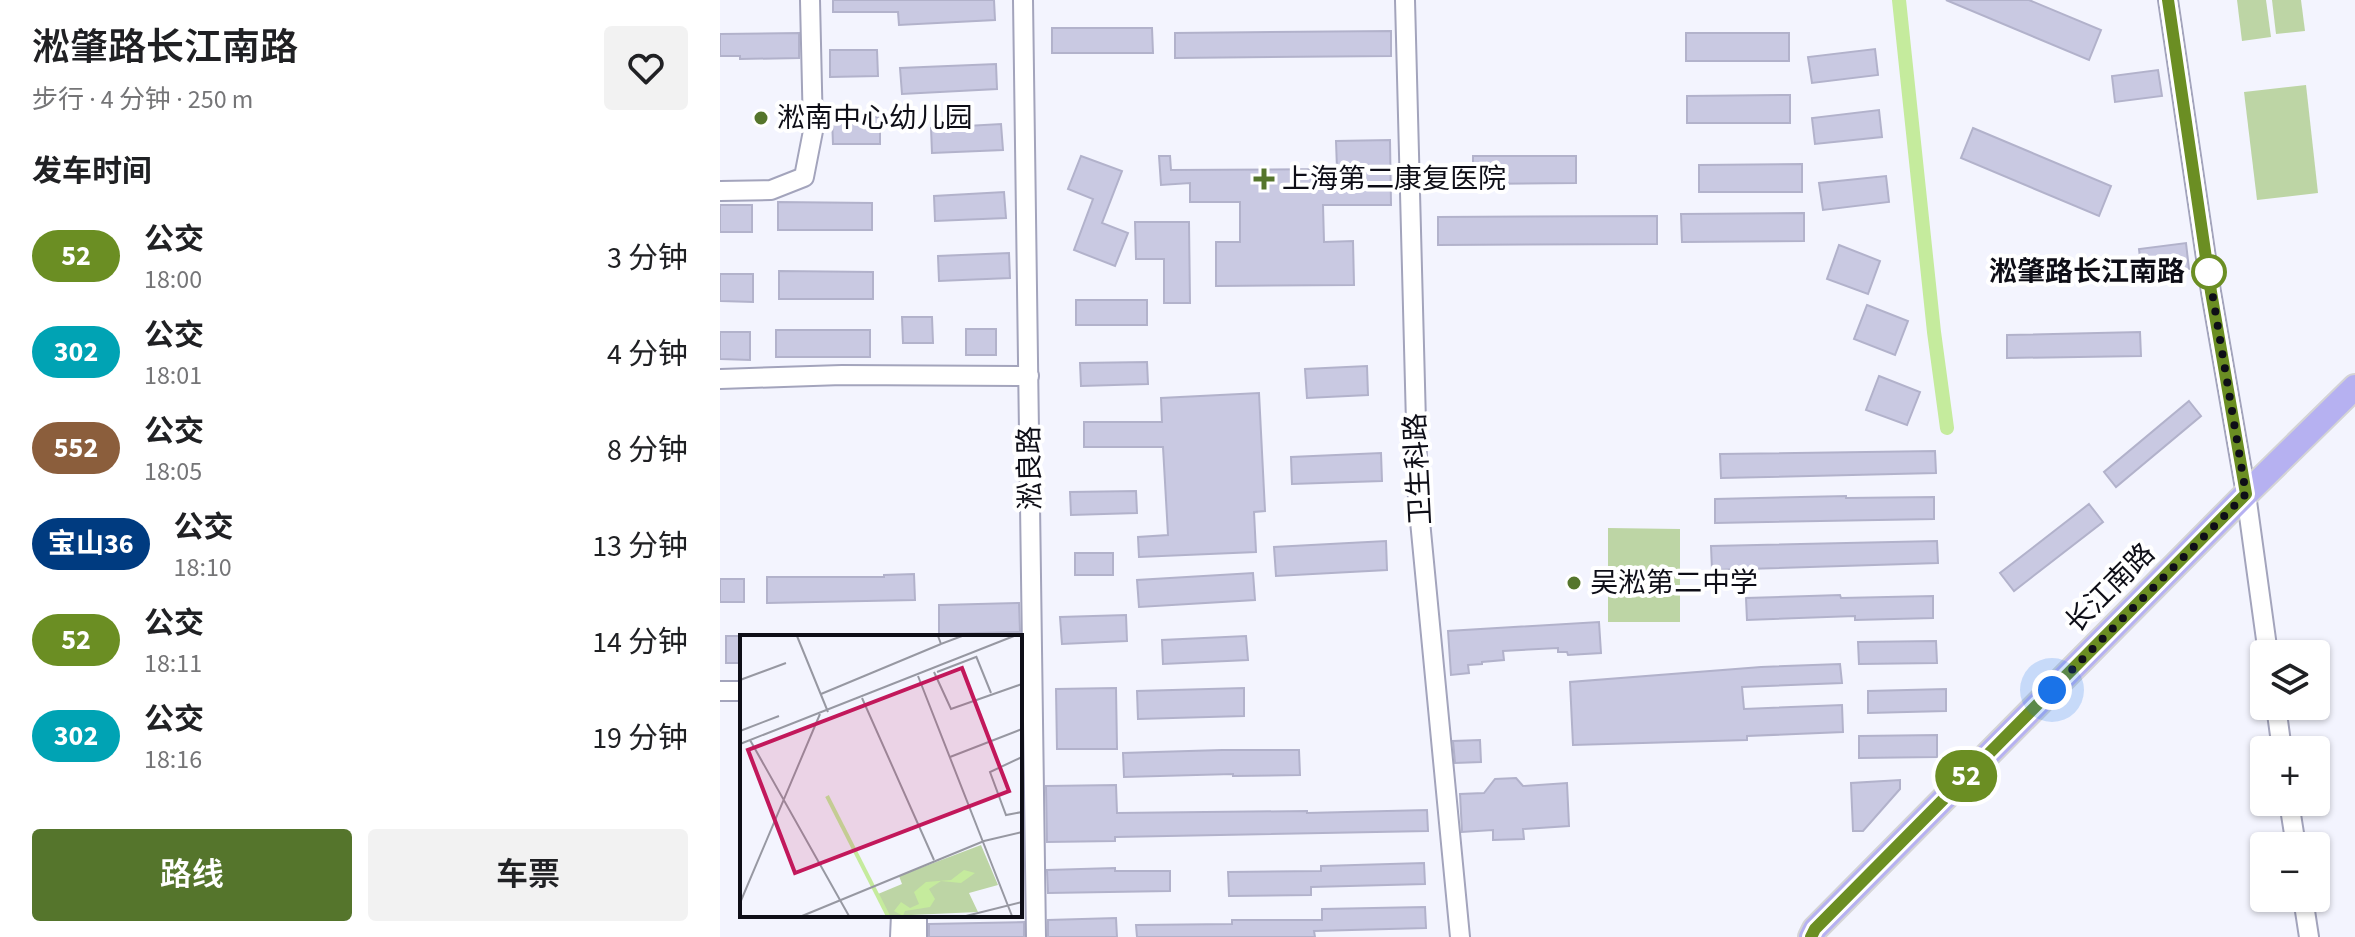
<!DOCTYPE html>
<html lang="zh">
<meta charset="utf-8">
<style>
:root{--surface:#fff;--page:#f2f2f2;--text:#202124;--muted:#757577;--accent:#55752c}
body{margin:0;font-family:"Source Sans 3","Noto Sans SC",sans-serif;background:var(--page);color:var(--text);height:100vh;display:flex;flex-direction:column;font-size:30px;white-space:nowrap}
*{box-sizing:border-box;margin:0}
p{font-size:26px;color:var(--muted)}
.icon{flex:none;width:44px;height:44px;fill:none;stroke:currentColor;stroke-width:2;stroke-linecap:round;stroke-linejoin:round}
.map{position:relative;flex:1;overflow:hidden}
.drawer{display:flex;flex-direction:column;background:var(--surface);width:720px}
.drawer>*{flex:none}
.badge{padding:0 16px;border-radius:26px;font-size:28px;line-height:52px}
.buttons{position:absolute;left:1530px;top:640px;display:grid;gap:16px}
.buttons a{display:grid;place-items:center;width:80px;height:80px;border-radius:8px;background:var(--surface);box-shadow:0 2px 6px #0004;font-size:40px}
.you{position:absolute;width:40px;height:40px;margin:-20px;border:6px solid #fff;border-radius:50%;background:#1a73e8;box-shadow:0 0 0 12px #1a73e833}
.map>.badge{position:absolute;translate:-50% -50%;box-shadow:0 0 0 4px #fff}
h2{padding:0 32px;font-size:30px;line-height:72px}
.round{display:grid;place-items:center;flex:none;width:84px;height:84px;border-radius:8px;background:var(--page)}
.head{display:flex;align-items:center;justify-content:space-between;height:136px;padding:0 32px}
h1{font-size:38px;font-weight:600;line-height:60px}
.button{display:flex;gap:16px;margin-top:auto;padding:16px 32px}
.button a{flex:1;height:92px;border-radius:8px;background:var(--accent);color:#fff;font-size:32px;font-weight:600;line-height:92px;text-align:center}
.button a+a{background:var(--page);color:var(--text)}
ul{padding:0;list-style:none}
li{display:flex;align-items:center;gap:24px;height:96px;padding:0 32px}
li div{flex:1}
li b{display:block;font-size:30px}
li em{font-style:normal}
li .badge{min-width:88px;font-weight:700;text-align:center}
main{display:flex;flex:1;min-height:0}
.map>svg:first-child{display:block}
.green{fill:#bdd5a5}
.lines{fill:none;stroke-linecap:round;stroke-linejoin:round}
.canal{stroke:#c5eb9d;stroke-width:14}
.building{fill:#c9c9e2;stroke:#b2b2cb;stroke-width:2}
.minor-casing{stroke:#a3a4bc;stroke-width:22}
.major-casing{stroke:#d4d4d5;stroke-width:28}
.minor{stroke:#fff;stroke-width:18}
.major{stroke:#b6b1f1;stroke-width:24}
.line-casing{stroke:#fff;stroke-width:18}
.line{stroke:#6b8e23;stroke-width:12}
.walk{stroke:#0e0e17;stroke-width:8;stroke-dasharray:0 14.4}
.poi-dot{fill:#55752c;stroke:#fff;stroke-width:3}
.stop-dot{fill:#fff;stroke:#6b8e23;stroke-width:4}
.labels{text-anchor:middle;dominant-baseline:central;stroke-width:8;stroke-linejoin:round;paint-order:stroke}
.poi-label{font-size:28px;fill:#0e0e17;stroke:#fff;text-anchor:start}
.stop-label{font-size:28px;font-weight:bold;fill:#0e0e17;stroke:#fff;text-anchor:end}
.street-label{font-size:28px;fill:#0e0e17;stroke:#fff}
.inset-river{fill:none;stroke:#c5eb9d;stroke-width:4}
.inset-road{fill:none;stroke:#9798a2;stroke-width:2}
.view{fill:#c2185b;fill-opacity:0.15;stroke:#c2185b;stroke-width:4}
.inset-edge{fill:none;stroke:#0e0e17;stroke-width:4}
</style>
<main>
<section class="drawer">
<div class="head"><div><h1>淞肇路长江南路</h1><p>步行 · 4 分钟 · 250 m</p></div><a class="round"><svg class="icon" aria-label="heart" viewBox="0 0 24 24"><path d="M12 20l-8-8c-3-5 5-10 8-4 3-6 11-1 8 4z"/></svg></a></div>
<h2>发车时间</h2>
<ul>
<li><span class="badge" style="background:#6b8e23;color:#fff">52</span><div><b>公交</b><p>18:00</p></div><em>3 分钟</em></li>
<li><span class="badge" style="background:#00a3b4;color:#fff">302</span><div><b>公交</b><p>18:01</p></div><em>4 分钟</em></li>
<li><span class="badge" style="background:#8b5e3c;color:#fff">552</span><div><b>公交</b><p>18:05</p></div><em>8 分钟</em></li>
<li><span class="badge" style="background:#003b80;color:#fff">宝山36</span><div><b>公交</b><p>18:10</p></div><em>13 分钟</em></li>
<li><span class="badge" style="background:#6b8e23;color:#fff">52</span><div><b>公交</b><p>18:11</p></div><em>14 分钟</em></li>
<li><span class="badge" style="background:#00a3b4;color:#fff">302</span><div><b>公交</b><p>18:16</p></div><em>19 分钟</em></li>
</ul>
<div class="button"><a>路线</a><a>车票</a></div>
</section>
<div class="map">
<svg width="1635" height="937" viewBox="0 0 1635 937">
<rect width="100%" height="100%" fill="#f3f4fe"/>
<g class="green">
<path d="M1517,0H1546L1551,37L1522,41Z"/>
<path d="M1552,0H1581L1585,31L1556,34Z"/>
<path d="M1586,85L1598,193L1537,200L1524,92Z"/>
<path d="M888,528L960,529V622H888Z"/>
</g>
<g class="lines">
<path class="canal" d="M1179,0L1214,332L1227,428"/>
</g>
<g class="building">
<path d="M113,0H274L275,20L179,25L178,12H113Z"/>
<path d="M1226,0H1309L1381,30L1369,60Z"/>
<path d="M332,28H432L433,53H332Z"/>
<path d="M671,31V56L455,58V33Z"/>
<path d="M79,33V58L20,59V56H0V34Z"/>
<rect x="966" y="33" width="103" height="28"/>
<path d="M1155,49L1158,75L1092,83L1088,57Z"/>
<path d="M110,50H157L158,76L110,77Z"/>
<path d="M276,64L277,89L182,94L180,68Z"/>
<path d="M1438,70L1442,96L1395,102L1392,76Z"/>
<path d="M1070,95V123H967V96Z"/>
<path d="M1159,110L1162,137L1095,144L1092,118Z"/>
<path d="M160,117V144H113L112,118Z"/>
<path d="M281,124L283,150L212,153L211,128Z"/>
<path d="M1253,128L1391,186L1379,216L1241,158Z"/>
<path d="M670,140L671,205H603L604,242L633,241L634,285L496,286V242H520V202H470V183L441,185L439,156H450L451,170L617,169L616,141Z"/>
<path d="M361,156L402,171L382,223L408,233L395,266L354,250L373,199L348,189Z"/>
<path d="M753,156H856V183L753,184Z"/>
<path d="M1082,164V192H979V165Z"/>
<path d="M1166,176L1169,202L1103,210L1099,183Z"/>
<path d="M284,192L286,218L215,221L214,196Z"/>
<path d="M58,202L152,203V230H58Z"/>
<rect x="0" y="205" width="32" height="27"/>
<path d="M1084,213V241L962,242L961,214Z"/>
<path d="M937,216V244L718,245V217Z"/>
<path d="M415,222H469L470,303H444V259H416Z"/>
<path d="M1466,243L1469,269L1422,275L1419,249Z"/>
<path d="M1119,245L1160,261L1148,294L1107,279Z"/>
<path d="M289,253L290,278L219,281L218,256Z"/>
<path d="M59,271L153,272V299H59Z"/>
<path d="M0,274H33V302L0,301Z"/>
<rect x="356" y="300" width="71" height="25"/>
<path d="M1147,305L1188,321L1175,355L1134,339Z"/>
<path d="M182,317H212L213,343H183Z"/>
<rect x="246" y="329" width="30" height="26"/>
<rect x="56" y="330" width="94" height="27"/>
<path d="M0,332H30V360L0,359Z"/>
<path d="M1420,332L1421,356L1287,358V335Z"/>
<path d="M427,362L428,384L361,386L360,363Z"/>
<path d="M647,366L648,395L587,398L585,369Z"/>
<path d="M1159,376L1200,392L1187,425L1146,410Z"/>
<path d="M539,393L545,511L534,512L536,552L419,557L418,537L448,535L443,447H364V422H442L441,398Z"/>
<path d="M1469,401L1481,416L1396,487L1384,472Z"/>
<path d="M1215,451L1216,473L1001,478L1000,454Z"/>
<path d="M661,453L662,481L572,484L571,457Z"/>
<path d="M416,491L417,513L351,515L350,492Z"/>
<path d="M1126,496V498L1214,497V519L995,523V499Z"/>
<path d="M1369,504L1383,522L1294,591L1280,573Z"/>
<path d="M666,541L667,570L556,576L554,547Z"/>
<path d="M1217,541L1218,563L992,570L991,546Z"/>
<rect x="355" y="553" width="38" height="22"/>
<path d="M533,573L535,600L419,607L417,580Z"/>
<path d="M194,574L195,600L47,603V577H164V575Z"/>
<rect x="0" y="579" width="24" height="23"/>
<path d="M1120,595L1121,598L1213,596V618L1135,620V616L1027,620L1026,598Z"/>
<path d="M299,603L300,632L219,634V605Z"/>
<path d="M406,615L407,641L342,644L340,617Z"/>
<path d="M879,622L881,653L848,655L847,652H838V648L783,651L784,660L762,662V664L748,665L749,673L731,675L728,631Z"/>
<rect x="6" y="636" width="16" height="27"/>
<path d="M526,636L528,660L443,664L442,640Z"/>
<path d="M1216,641L1217,663L1139,664L1138,642Z"/>
<path d="M1120,664L1122,683L1022,687L1024,709L1122,705L1123,732L1027,736V740L853,745L850,682L1041,667Z"/>
<path d="M396,688L397,749H337L336,689Z"/>
<path d="M524,688V716L418,719L417,691Z"/>
<path d="M1226,689V711L1148,713V691Z"/>
<path d="M1217,735V757L1139,758V736Z"/>
<path d="M760,740L761,762L735,763L733,741Z"/>
<path d="M502,750H579L580,775L513,776V774L404,777L403,753Z"/>
<path d="M796,778L803,786L847,783L849,826L803,829L804,839L773,840V830L742,832L740,794L764,793L775,779Z"/>
<path d="M1180,780V789L1143,831H1133L1131,783Z"/>
<path d="M396,785L397,813L587,811V813L707,810L708,831L395,837V841L327,842L326,786Z"/>
<path d="M704,863L705,884L591,887V895L509,896L508,872L601,871V866Z"/>
<path d="M395,868V871H450V891L328,893L327,870Z"/>
<path d="M705,907L706,928L594,931L595,937H417L416,925L512,924V920H602V909Z"/>
<path d="M396,918L397,937H328V920Z"/>
<path d="M304,922V937H209V924Z"/>
</g>
<g class="lines">
<defs>
<g id="minor">
<path d="M303,0L316,937"/>
<path d="M685,0L698,500L740,937"/>
<path d="M1448,0L1491,292L1526,494L1548,654"/>
<path d="M0,191L51,190L84,177L93,131L90,0"/>
<path d="M0,379L122,375L309,376"/>
<path d="M0,691H22"/>
<path d="M1556,706L1562,750"/>
<path d="M1569,802L1576,846"/>
<path d="M1583,898L1589,937"/>
<path d="M180,937L181,915"/>
<path d="M197,937V915"/>
</g>
<path id="major" d="M1091,937L1095,929L1526,494L1635,387"/>
</defs>
<use href="#minor" class="minor-casing"/>
<use href="#major" class="major-casing"/>
<use href="#minor" class="minor"/>
<use href="#major" class="major"/>
</g>
<g class="lines">
<defs>
<path id="line" d="M1091,937L1095,929L1526,494L1491,292L1448,0"/>
</defs>
<use href="#line" class="line-casing"/>
<use href="#line" class="line"/>
<path class="walk" d="M1332,690L1526,494L1488,268L1489,272"/>
</g>
<g class="poi-dot">
<circle cx="41" cy="118" r="8"/>
<path d="M540 167h8v8h8v8h-8v8h-8v-8h-8v-8h8z"/>
<circle cx="854" cy="583" r="8"/>
</g>
<circle class="stop-dot" cx="1489" cy="272" r="16"/>
<g class="labels">
<g class="poi-label">
<text x="57" y="118">淞南中心幼儿园</text>
<text x="562" y="179">上海第二康复医院</text>
<text x="870" y="583">吴淞第二中学</text>
</g>
<g class="stop-label">
<text x="1465" y="272">淞肇路长江南路</text>
</g>
<g class="street-label">
<text transform="translate(310 468) rotate(-91)">淞良路</text>
<text transform="translate(698 469) rotate(-93)">卫生科路</text>
<text transform="translate(1390 588) rotate(-45)">长江南路</text>
</g>
</g>
<g transform="translate(20 635)">
<rect width="282" height="282" fill="#f3f4fe"/>
<path d="M241,210L258,250L229,258L238,277L149,281L138,259L162,249L159,241Z" fill="#bdd5a5"/>
<path d="M224,235L235,238L221,248L201,246L189,254L195,264L190,272L165,276L163,281L154,276L161,267L170,273L179,269L174,257L186,247L211,245Z" fill="#c5eb9d"/>
<path class="inset-river" d="M87,161L148,281"/>
<path class="inset-road" d="M57,1L88,77M198,1L201,9L222,1M236,21L251,58M194,37L211,74L282,49M197,37L236,22M178,41L272,281M0,45L46,28M81,59L201,9M122,63L194,225M0,96L39,81M10,105L109,281M0,109L274,1M210,122L282,94M282,122L250,137L266,180L282,177M0,268L80,79M62,281L244,206L282,197M226,281L282,267"/>
<path class="view" d="M222,33L269,156L55,238L8,115Z"/>
<rect width="282" height="282" class="inset-edge"/>
</g>
</svg>
<div class="buttons">
<a><svg class="icon" aria-label="layers" viewBox="0 0 24 24"><path d="M12 4l9 5-9 5-9-5zM3 14l9 5 9-5"/></svg></a>
<a>+</a>
<a>−</a>
</div>
<div class="you" style="left:1332px;top:690px"></div>
<b class="badge" style="left:1246px;top:776px;background:#6b8e23;color:#fff">52</b>
</div>
</main>
